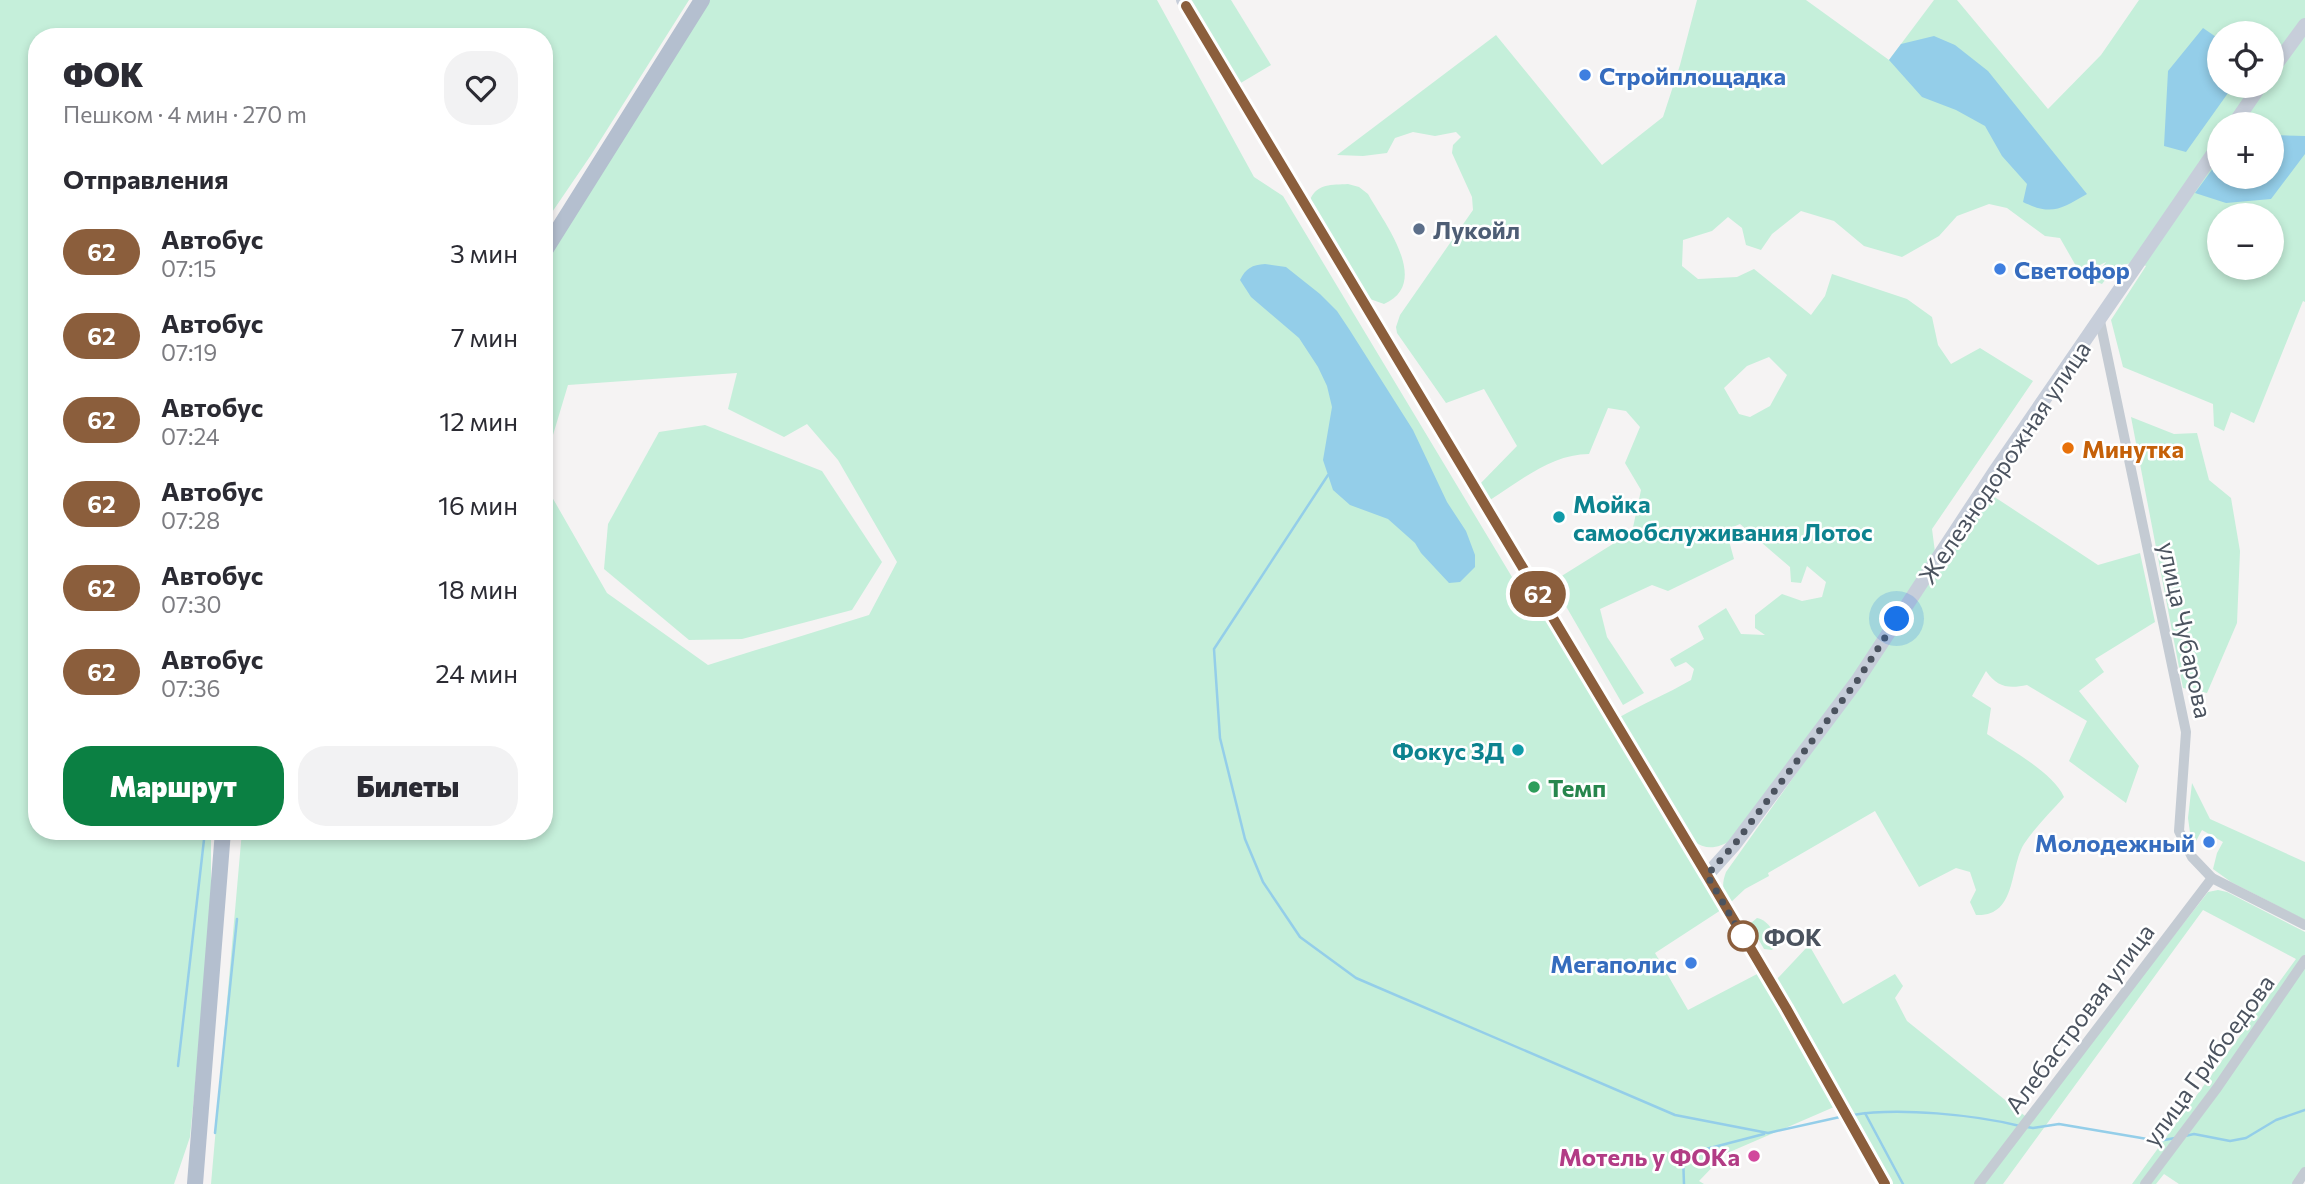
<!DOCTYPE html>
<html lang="ru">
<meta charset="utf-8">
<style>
:root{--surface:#fff;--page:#f2f2f3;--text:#2b2b33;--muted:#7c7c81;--accent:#0b8043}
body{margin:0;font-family:Commissioner,sans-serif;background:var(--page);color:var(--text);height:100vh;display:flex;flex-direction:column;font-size:26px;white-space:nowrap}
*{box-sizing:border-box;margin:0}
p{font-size:23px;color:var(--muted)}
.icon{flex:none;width:38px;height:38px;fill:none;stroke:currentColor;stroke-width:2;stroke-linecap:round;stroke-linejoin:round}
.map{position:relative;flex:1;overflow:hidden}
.sheet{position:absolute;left:28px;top:28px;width:525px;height:812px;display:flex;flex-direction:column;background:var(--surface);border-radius:28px;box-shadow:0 4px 10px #0003}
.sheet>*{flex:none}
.badge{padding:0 14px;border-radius:23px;font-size:24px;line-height:46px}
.tools{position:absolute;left:2207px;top:21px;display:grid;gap:14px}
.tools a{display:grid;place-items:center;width:77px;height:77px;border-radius:50%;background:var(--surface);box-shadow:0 4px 10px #0003;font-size:35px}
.you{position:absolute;width:35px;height:35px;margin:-18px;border:5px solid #fff;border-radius:50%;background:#1a73e8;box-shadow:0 0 0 10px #1a73e833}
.map>.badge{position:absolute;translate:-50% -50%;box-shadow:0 0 0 4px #fff}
h2{padding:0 35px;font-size:26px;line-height:63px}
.round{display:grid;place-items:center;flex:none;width:74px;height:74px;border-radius:28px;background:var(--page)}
.overview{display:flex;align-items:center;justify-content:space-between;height:119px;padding:0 35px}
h1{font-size:33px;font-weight:800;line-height:52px}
.action{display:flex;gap:14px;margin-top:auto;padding:14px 35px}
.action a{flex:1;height:80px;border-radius:28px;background:var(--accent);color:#fff;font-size:28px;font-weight:800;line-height:80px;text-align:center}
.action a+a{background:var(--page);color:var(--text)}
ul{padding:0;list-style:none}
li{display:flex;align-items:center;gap:21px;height:84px;padding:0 35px}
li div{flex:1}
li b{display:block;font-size:26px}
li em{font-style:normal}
li .badge{min-width:77px;font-weight:700;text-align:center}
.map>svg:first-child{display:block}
.green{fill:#c5efda;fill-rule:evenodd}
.water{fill:#94cee9}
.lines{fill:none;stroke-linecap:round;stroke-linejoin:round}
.stream{stroke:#94cee9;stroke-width:2.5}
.street{stroke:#c4cbd3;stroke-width:10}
.secondary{stroke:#c7ceda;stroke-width:14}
.primary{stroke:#b4bfcf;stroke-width:16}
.line-casing{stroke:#fff;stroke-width:16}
.line{stroke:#8b5e3c;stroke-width:10}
.walk{stroke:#4b535f;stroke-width:7;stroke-dasharray:0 12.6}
.shop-dot{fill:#3f7fe0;stroke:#fff;stroke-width:2.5}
.service-dot{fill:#5c6f8a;stroke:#fff;stroke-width:2.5}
.food-dot{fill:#e8710a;stroke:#fff;stroke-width:2.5}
.culture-dot{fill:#0f9aa8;stroke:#fff;stroke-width:2.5}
.leisure-dot{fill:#2e9e5b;stroke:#fff;stroke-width:2.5}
.stop-dot{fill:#fff;stroke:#8b5e3c;stroke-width:3.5}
.hotel-dot{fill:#d1479c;stroke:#fff;stroke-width:2.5}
.labels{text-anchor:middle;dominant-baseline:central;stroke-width:5;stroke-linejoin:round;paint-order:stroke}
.shop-label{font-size:24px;font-weight:bold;fill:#366cbe;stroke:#fff;text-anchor:start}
.service-label{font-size:24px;font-weight:bold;fill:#4e5e75;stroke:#fff;text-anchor:start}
.food-label{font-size:24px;font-weight:bold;fill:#c56008;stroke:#fff;text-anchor:start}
.street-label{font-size:24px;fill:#4b535f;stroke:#fff}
.culture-label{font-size:24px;font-weight:bold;fill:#0d838f;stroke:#fff;text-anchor:start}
.leisure-label{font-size:24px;font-weight:bold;fill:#27864d;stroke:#fff;text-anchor:start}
.stop-label{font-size:24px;font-weight:bold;fill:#4b535f;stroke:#fff;text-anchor:start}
.hotel-label{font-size:24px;font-weight:bold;fill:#b23c85;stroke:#fff;text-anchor:end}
</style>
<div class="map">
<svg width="2305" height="1184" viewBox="0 0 2305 1184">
<rect width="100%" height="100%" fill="#f5f3f3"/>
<g class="green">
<path d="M0,0H689L591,155L544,224V37H37V831H211V926L190,1137L174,1184H0Z"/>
<path d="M708,0H1157L1254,177L1283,196L1512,577L1520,575L1721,910L1655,953L1688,1010L1759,973L1834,1107L1725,1154L1699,1181L1704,1184H211L242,831H544V483L607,593L708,665L869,615L897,562L838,460L807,424L784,437L728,409L737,373L568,385L544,465V255Z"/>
<path d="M1189,0H1231L1271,65L1239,84Z"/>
<path d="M1697,0H1806L1889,60L1934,0H1957L2048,109L2101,55L2139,0H2305V302L2303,301L2254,423L2231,412L2224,431L2214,426L2213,404L2123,367L2111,320L2146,266L2138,262L2116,266L2102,284L2092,280L2106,262L2088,271L2076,266L2060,238L2045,236L2007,208L1989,204L1957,216L1939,236L1902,257L1864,246L1834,221L1801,211L1772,234L1761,250L1746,245L1742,228L1728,217L1712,231L1683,240L1682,266L1698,279L1737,277L1754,269L1811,315L1825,296L1832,274L1907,299L1932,317L1938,345L1951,364L1980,348L2033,381L1932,529L1935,552L1853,679L1732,840C1718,848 1707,851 1693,841L1618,718C1642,704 1667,694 1691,680L1694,669L1686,662L1675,667L1670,659L1704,639L1698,626L1726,608L1741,634L1765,635L1755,628V615L1782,594L1802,601L1822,597L1826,582L1807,566L1801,583L1791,582L1790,567L1740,524L1726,530L1734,559L1668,591L1652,585L1600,609L1607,637L1644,693L1623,705L1552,582L1632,532L1641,490L1625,463L1640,427L1626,411L1608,408L1589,454C1552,454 1520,481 1490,500L1479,485L1517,446L1484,389L1446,403L1397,333L1396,327L1400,315L1473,210L1472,197L1452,153L1453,145L1461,137L1456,132L1435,136L1413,132L1395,138L1387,153L1363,156L1337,155L1496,35L1602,165L1663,117L1680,65ZM2219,33H2272V86H2219ZM2219,124H2272V177H2219ZM2219,215H2272V268H2219ZM1769,357L1787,375L1770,406L1750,417L1739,414L1724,388L1747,366Z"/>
<path d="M1348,184L1359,187L1368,194C1384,223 1432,283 1384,304L1370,299L1310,200C1317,183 1332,185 1348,184Z"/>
<path d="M2131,417L2174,434L2197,433L2209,480L2231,498L2240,551L2237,623L2207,693L2183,688Z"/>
<path d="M705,425L822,471L882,562L852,610L742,639L689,640L604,569L608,524L659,432Z"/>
<path d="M1990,494L2098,565L2140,553L2155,622L2095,659L2104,672L2079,691L2139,766L2126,803L2069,761L2087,721L2027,685C2008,689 1997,687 1986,671L1972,696L1991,708L1987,734C2009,749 2053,772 2064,797C2051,812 2035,827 2024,844C2009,869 2017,917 1976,915L1970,902L1976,890L1970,872L1956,868L1919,887L1875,811L1768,873L1769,876L1745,889L1729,904C1723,893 1721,885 1726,872L1859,685Z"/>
<path d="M2192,783L2210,819L2305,862V920L2231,882L2213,869L2217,853L2223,842L2202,830L2196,841L2191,840L2188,818Z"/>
<path d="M2218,890L2227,892L2305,932V955L2215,1086L2140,1184H2132L2296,959L2203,910L2003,1184H1891L1776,980L1809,945L1843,1004L1895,974L1903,986L1895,998L1907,1021L2030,1120L2208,892Z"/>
<path d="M1757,918C1768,920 1777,934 1776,945L1772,950L1764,949L1752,928L1751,923Z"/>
<path d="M2305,966V1167L2293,1184H2179L2164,1174L2156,1184H2149Z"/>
</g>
<g class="water">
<path d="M2203,28L2219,39V86H2233L2186,152L2164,146L2168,71Z"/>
<path d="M1934,36L1955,45L1988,71L2087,194C2061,209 2052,216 2023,202L2027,184L2002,156L1985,126L1956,110L1922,97L1889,60L1901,44Z"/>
<path d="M2272,135L2305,136V154L2271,199L2226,203L2195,193L2219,160V177H2272Z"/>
<path d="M1265,264L1286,267L1320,294L1337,311L1349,329L1413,430L1447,502L1466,531L1475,555V567L1460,582L1449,583L1421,553L1415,543L1388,519L1350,505L1333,490L1323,460L1332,407L1327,386L1318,367L1299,338L1251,297L1240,280C1246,268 1252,265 1265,264Z"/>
</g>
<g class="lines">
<g class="stream">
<path d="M1328,475L1214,649L1220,738L1245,839L1263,882L1300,937L1356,978L1675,1115L1768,1133L1840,1117"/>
<path d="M178,1066L205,831"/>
<path d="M1865,1113L1903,1184"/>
<path d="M1853,1115C1898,1107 1976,1115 2020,1126"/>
<path d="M2027,1127L2033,1128L2059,1124L2159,1141L2175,1138"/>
<path d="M215,1133L237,919"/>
<path d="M2185,1136L2194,1134L2230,1141L2246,1138L2276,1120L2305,1110"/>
<path d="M1684,1184L1683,1155L1764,1134"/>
</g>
<g class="street">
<path d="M2100,321L2186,732L2179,831L2192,857L2212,878L2305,925"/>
<path d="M1979,1184L2212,878"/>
<path d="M2145,1184L2217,1088L2305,960"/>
<path d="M2297,1184L2305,1172"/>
</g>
<g class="secondary">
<path d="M1183,0L1707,875L1786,1008L1885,1184"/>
<path d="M2272,70L2305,25"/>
<path d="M2234,124L2260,86"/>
<path d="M1707,875L1734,845L1857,681L1995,471L2219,145"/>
</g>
<g class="primary">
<path d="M544,252L702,0"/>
<path d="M195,1184L223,831"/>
</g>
</g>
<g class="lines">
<defs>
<path id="line" d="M1186,6L1707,875L1786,1008L1885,1184"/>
</defs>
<use href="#line" class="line-casing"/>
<use href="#line" class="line"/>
<path class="walk" d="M1743,936L1745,941L1707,875L1734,845L1857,681L1897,619"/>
</g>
<g class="shop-dot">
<circle cx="1585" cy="75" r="7"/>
<circle cx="2000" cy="269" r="7"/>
<circle cx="2209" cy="842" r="7"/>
<circle cx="1691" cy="963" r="7"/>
</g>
<circle class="service-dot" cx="1419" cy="229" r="7"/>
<circle class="food-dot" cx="2068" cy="448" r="7"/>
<g class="culture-dot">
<circle cx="1559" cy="517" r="7"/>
<circle cx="1518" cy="750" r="7"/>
</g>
<circle class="leisure-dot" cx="1534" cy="787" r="7"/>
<circle class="stop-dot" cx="1743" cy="936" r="14"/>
<circle class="hotel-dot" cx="1754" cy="1156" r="7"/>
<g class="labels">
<g class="shop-label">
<text x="1599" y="75">Стройплощадка</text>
<text x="2014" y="269">Светофор</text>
<text x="2195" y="842" text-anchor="end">Молодежный</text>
<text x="1677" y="963" text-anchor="end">Мегаполис</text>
</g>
<g class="service-label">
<text x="1433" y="229">Лукойл</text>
</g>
<g class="food-label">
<text x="2082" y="448">Минутка</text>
</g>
<g class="street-label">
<text transform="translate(2004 462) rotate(-56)">Железнодорожная улица</text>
<text transform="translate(2186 630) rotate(78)">улица Чубарова</text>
<text transform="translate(2079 1018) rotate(-53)">Алебастровая улица</text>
<text transform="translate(2208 1060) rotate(-54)">улица Грибоедова</text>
</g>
<g class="culture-label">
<text x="1573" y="503">Мойка<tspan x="1573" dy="28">самообслуживания Лотос</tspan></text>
<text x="1504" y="750" text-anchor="end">Фокус 3Д</text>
</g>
<g class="leisure-label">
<text x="1548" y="787">Темп</text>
</g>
<g class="stop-label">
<text x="1764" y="936">ФОК</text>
</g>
<g class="hotel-label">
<text x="1740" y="1156">Мотель у ФОКа</text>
</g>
</g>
</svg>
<div class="tools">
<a><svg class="icon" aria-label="locate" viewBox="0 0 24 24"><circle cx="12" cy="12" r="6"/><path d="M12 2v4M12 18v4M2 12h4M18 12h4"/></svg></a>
<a>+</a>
<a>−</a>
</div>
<div class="you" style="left:1897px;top:619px"></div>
<b class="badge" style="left:1538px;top:594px;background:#8b5e3c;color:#fff">62</b>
<section class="sheet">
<div class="overview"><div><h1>ФОК</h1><p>Пешком · 4 мин · 270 m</p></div><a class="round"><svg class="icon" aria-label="heart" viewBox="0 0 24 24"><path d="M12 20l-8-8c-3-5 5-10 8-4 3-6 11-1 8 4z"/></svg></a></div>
<h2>Отправления</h2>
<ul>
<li><span class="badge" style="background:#8b5e3c;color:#fff">62</span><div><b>Автобус</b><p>07:15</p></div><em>3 мин</em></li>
<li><span class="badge" style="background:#8b5e3c;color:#fff">62</span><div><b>Автобус</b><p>07:19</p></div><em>7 мин</em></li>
<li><span class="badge" style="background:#8b5e3c;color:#fff">62</span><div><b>Автобус</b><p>07:24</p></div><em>12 мин</em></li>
<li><span class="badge" style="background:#8b5e3c;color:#fff">62</span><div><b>Автобус</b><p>07:28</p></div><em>16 мин</em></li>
<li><span class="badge" style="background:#8b5e3c;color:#fff">62</span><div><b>Автобус</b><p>07:30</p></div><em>18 мин</em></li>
<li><span class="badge" style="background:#8b5e3c;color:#fff">62</span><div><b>Автобус</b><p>07:36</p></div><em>24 мин</em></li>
</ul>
<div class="action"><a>Маршрут</a><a>Билеты</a></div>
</section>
</div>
